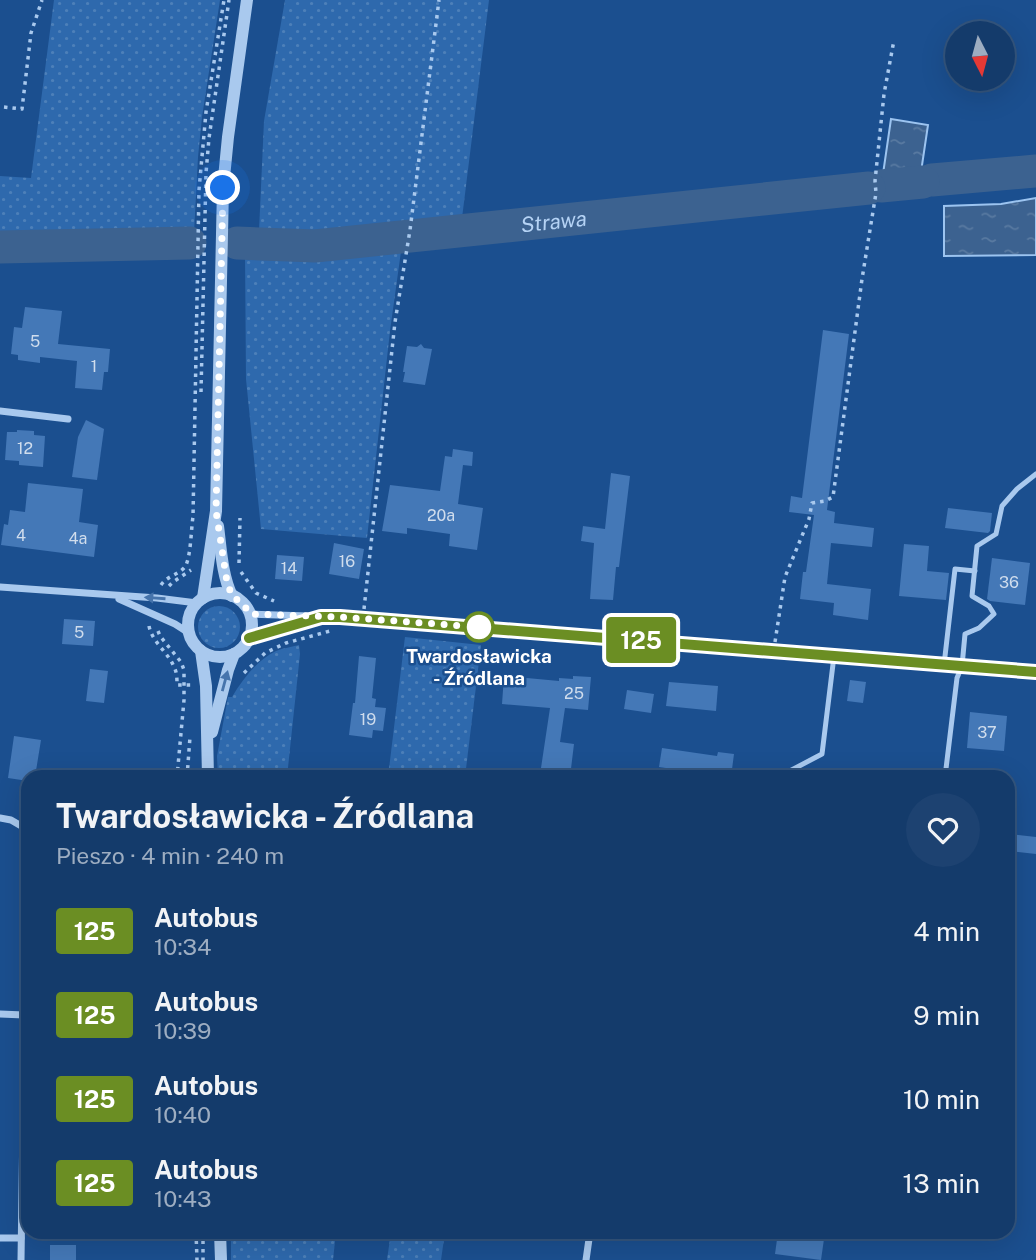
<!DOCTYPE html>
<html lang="pl">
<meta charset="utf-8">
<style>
:root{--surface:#143b6b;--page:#1d4271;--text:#f1f3f6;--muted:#9dadc1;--line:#33557e}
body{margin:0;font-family:"Public Sans",sans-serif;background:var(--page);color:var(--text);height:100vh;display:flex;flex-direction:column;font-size:26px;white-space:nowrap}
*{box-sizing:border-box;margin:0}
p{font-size:23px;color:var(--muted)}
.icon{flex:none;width:38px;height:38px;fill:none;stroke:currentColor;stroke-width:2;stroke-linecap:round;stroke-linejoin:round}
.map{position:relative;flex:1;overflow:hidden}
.side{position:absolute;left:21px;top:770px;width:994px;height:469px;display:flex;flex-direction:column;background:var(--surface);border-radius:21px;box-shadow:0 7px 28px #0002,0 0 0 2px var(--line)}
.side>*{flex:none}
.badge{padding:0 14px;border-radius:5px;font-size:24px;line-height:46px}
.needle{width:46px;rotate:174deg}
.fabs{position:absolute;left:945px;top:21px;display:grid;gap:14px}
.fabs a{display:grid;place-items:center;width:70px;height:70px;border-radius:50%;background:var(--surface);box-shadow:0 7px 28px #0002,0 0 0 2px var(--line);font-size:35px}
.you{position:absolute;width:35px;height:35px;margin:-18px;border:5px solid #fff;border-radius:50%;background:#1a73e8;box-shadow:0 0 0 10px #1a73e833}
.map>.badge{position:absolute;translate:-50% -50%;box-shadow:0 0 0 4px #fff}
.round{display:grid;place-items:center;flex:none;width:74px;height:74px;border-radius:37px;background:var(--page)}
.summary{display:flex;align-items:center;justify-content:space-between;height:119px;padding:0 35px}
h1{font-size:33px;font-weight:700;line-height:52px}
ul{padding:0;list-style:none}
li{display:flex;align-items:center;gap:21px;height:84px;padding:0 35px}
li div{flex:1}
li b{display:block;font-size:26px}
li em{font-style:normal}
li .badge{min-width:77px;font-weight:700;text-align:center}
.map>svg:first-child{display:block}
.grass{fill:url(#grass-dots)}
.water{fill:url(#water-ripples);stroke:#9cc4f0;stroke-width:2}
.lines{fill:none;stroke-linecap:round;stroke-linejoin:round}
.river{stroke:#3c6290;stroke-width:33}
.building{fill:#4478b7}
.path{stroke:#a9c9ee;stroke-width:3.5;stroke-dasharray:3.5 5;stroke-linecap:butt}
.service{stroke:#a9c9ee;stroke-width:5}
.minor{stroke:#a9c9ee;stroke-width:7}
.tertiary{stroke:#a9c9ee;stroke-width:12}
.oneway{fill:#4674ac}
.line-casing{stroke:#fff;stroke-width:16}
.line{stroke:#6b8e23;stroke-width:10}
.walk{stroke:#fff;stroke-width:7;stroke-dasharray:0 12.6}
.stop-dot{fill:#fff;stroke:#6b8e23;stroke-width:3.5}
.labels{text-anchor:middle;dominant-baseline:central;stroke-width:5;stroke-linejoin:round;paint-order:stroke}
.number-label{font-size:16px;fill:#d0dded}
.stop-label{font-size:19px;font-weight:bold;fill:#fff;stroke:#1b4f8f}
.water-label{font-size:21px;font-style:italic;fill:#b5d3f5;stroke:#1b4f8f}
</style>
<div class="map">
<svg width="1036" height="1260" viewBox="0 0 1036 1260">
<defs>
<pattern id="grass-dots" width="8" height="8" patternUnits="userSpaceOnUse" patternTransform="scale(1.75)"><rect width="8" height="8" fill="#2e69ad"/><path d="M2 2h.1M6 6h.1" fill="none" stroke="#4d80b9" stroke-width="1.8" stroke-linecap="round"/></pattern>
<pattern id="water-ripples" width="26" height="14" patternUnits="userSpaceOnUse" patternTransform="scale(1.75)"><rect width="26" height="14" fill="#3c6290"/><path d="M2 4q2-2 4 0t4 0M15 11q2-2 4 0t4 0" fill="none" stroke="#597aa1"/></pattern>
</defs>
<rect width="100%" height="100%" fill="#1b4f8f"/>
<g class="grass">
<path d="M54,0H220L202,117L198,157L194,233L183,231L0,236V176L31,178Z"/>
<path d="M285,0H489L462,218L320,235L259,231L264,121Z"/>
<path d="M402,244L390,331L367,538L261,529L246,379L245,250L280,252Z"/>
<circle cx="219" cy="627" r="21"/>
<path d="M405,637L481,645L465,777H388Z"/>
<path d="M299,645L300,654L287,777H218L217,756L228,697H232C243,679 257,660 276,651C283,648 292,647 299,645Z"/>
<path d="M231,1232H336L333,1260H231Z"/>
<path d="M391,1232H445L441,1260H387Z"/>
</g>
<g class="water">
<path d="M891,119L928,125L921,172L883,174Z"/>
<path d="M1036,198V255L944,256V206L1001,204Z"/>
</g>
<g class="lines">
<g class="river">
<path d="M932,180L1036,171"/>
<path d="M881,186L923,182"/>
<path id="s1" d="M237,243L315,246L869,188"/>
<path d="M0,247L190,243"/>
</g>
</g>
<g class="building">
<path d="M25,307L62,311L58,344L110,349L108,372H104L102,390L75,388L77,361L40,357V363L18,360V355L11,354L14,327L22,328Z"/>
<path d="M823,330L849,334L827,510L835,512L834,523L874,528L872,547L831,543L827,584L871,589L868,620L833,615L834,603L800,599L803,572H806L814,515L789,512L791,496L802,498Z"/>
<path d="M421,344L424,348L432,349L425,385L403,382L405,372H403L407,346L417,347Z"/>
<path d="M86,420L104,429L97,480L72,477L78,437Z"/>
<path d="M17,430L34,431V435L45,436L43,467L19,465V461L5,460L7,432H17Z"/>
<path d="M453,449L473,452L472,466L463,465L458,504L483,508L477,550L449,546L450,534L407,528V534L382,531L390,485L440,491L445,456L452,457Z"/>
<path d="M611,473L630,476L619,567H616L613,600L590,599L594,543L581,541L583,526L605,529Z"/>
<path d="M28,483L83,489L79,522L98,525L94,557L1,545L4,524L8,525L10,510L25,512Z"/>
<path d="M948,508L992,513L990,531L988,533L945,528Z"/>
<path d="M334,543L364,549L359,579L329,574Z"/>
<path d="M904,544L929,546L927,571L949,573L946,600L899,596Z"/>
<path d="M277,555L304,557L302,581L275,579Z"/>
<path d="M992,558L1030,563L1025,605L990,601L987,599Z"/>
<path d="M64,619L95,621L93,646L62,644Z"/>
<path d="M359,656L376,658L372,698L376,699L375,707L386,708L383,731L373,730L372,738L349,735L353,703H355Z"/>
<path d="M90,669L108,671L104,703L86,701Z"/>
<path d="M504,676L559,681V678L573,679V676L591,677L588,710L565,708L560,742L574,744L570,777H544L545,768H541L550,708L502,704Z"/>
<path d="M850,680L866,682L863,703L847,701Z"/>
<path d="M669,682L718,686L716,711L666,706Z"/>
<path d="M627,690L654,694L651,713L624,709Z"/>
<path d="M970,712L1007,716L1004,751L967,748Z"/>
<path d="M14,736L41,740L35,777H28V781L8,778Z"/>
<path d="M662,748L717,756L718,752L734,754L731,777H714V775L659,767Z"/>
<path d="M1008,834L1036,837V854L1008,851Z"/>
<path d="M778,1232H825L821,1260L775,1254Z"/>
<rect x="50" y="1245" width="26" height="15"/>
</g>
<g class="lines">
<g class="path">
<path d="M4,107L22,109L31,33L42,0"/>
<path d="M201,392L206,173L209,138L229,0"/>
<path d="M239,563L240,518"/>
<path d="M241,572L256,593L274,601"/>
<path d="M161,585C167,576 176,576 184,568C191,561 191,528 193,517L199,190L206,112L224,0"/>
<path d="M169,586L173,582L191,570"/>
<path d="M364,609L395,322L410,230L439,0"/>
<path d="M149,626C152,642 168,652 174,667C177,672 177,679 177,685H191V688"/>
<path d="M158,631L160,636L181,662L184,670V700L177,777"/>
<path d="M775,642L785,577L809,519L812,503L825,501L833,497L862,279L876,193L875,181L884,94L894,40"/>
<path d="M244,673L265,653L286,643L330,631"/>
<path d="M187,777L190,737"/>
<path d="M196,1232L197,1260"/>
<path d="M203,1232V1260"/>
</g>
<g class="service">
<path d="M944,665L955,569L975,571"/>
<path d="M784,777V774L822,754L834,656"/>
<path d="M945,777L957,678L962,666L965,634L979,628L994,614L989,606L972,596L977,546L996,534L1002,506L1017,489L1036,474"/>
</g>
<g class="minor">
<path d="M0,411L68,419"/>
<path d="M0,587L157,598L197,603"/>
<path d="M119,599L175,624L189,633"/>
<path d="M250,614L340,617L1036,672"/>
<path d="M249,638L314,619"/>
<path d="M0,818L11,820L23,827L28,825"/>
<path d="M0,1014L24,1015"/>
<path d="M0,1238H21"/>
<path d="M21,1260L27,845V836L23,827"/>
<path d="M586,1260L590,1232"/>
</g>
<g class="tertiary">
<path d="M218,526C221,549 222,575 232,596"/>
<circle cx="220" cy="625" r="32"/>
<path d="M203,598L216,511L223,188L228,137L247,0"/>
<path d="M201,651L206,686L208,777"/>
<path d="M212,732L228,670L234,654"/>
<path d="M220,1232L221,1260"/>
</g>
</g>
<defs><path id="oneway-solid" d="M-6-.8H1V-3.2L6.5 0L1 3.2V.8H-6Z" transform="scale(1.75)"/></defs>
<g class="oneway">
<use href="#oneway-solid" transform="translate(155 598) rotate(-176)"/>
<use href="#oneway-solid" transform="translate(225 681) rotate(-75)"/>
</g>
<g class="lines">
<defs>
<path id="line" d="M249,638L321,617H340L1036,672"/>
</defs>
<use href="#line" class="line-casing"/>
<use href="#line" class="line"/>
<path class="walk" d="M223,188L216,511L227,582L232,596L243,604L250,614L340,617L479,627"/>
</g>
<circle class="stop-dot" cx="479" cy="627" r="14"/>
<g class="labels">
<g class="number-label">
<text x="35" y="341">5</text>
<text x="94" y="366">1</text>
<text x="25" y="448">12</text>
<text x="441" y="515">20a</text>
<text x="21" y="535">4</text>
<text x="78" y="538">4a</text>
<text x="347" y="561">16</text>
<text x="289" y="568">14</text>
<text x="1009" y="582">36</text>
<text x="79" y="632">5</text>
<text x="574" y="693">25</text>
<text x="368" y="719">19</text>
<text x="987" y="732">37</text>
</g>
<g class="stop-label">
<text x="479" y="656">Twardosławicka<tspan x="479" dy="22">- Źródlana</tspan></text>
</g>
<g class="water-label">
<text stroke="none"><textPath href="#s1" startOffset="318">Strawa</textPath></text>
</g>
</g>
</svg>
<div class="fabs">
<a><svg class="needle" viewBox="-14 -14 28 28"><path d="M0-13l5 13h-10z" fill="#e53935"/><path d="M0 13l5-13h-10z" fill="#9dadc1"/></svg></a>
</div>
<div class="you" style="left:223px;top:188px"></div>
<b class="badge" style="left:641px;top:640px;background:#6b8e23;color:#fff">125</b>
<section class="side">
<div class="summary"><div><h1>Twardosławicka - Źródlana</h1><p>Pieszo · 4 min · 240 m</p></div><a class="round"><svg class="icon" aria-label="heart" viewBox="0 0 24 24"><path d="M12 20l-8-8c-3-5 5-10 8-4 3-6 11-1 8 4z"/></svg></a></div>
<ul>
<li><span class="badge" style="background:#6b8e23;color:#fff">125</span><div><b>Autobus</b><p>10:34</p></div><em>4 min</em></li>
<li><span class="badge" style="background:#6b8e23;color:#fff">125</span><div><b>Autobus</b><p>10:39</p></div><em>9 min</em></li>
<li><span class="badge" style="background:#6b8e23;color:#fff">125</span><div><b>Autobus</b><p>10:40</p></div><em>10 min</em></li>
<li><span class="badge" style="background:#6b8e23;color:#fff">125</span><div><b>Autobus</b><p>10:43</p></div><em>13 min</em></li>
</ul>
</section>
</div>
